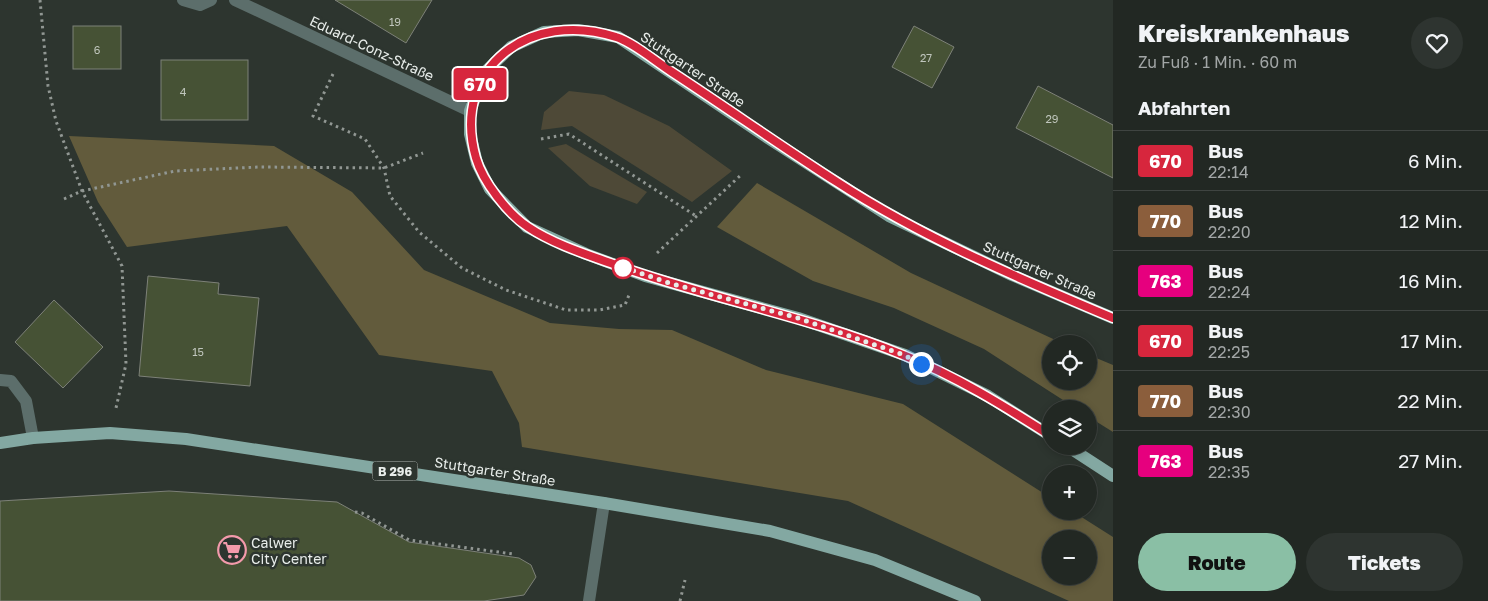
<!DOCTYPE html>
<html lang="de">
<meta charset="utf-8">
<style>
:root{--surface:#222823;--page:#2e3430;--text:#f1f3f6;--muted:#a2a6a6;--line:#3f4441;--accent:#8abfa5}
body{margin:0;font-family:"Golos Text",sans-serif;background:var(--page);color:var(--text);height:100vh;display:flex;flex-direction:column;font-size:19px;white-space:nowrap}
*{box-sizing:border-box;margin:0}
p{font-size:16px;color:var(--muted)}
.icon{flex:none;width:28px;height:28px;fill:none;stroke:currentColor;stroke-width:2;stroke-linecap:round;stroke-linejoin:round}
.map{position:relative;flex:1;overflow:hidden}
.details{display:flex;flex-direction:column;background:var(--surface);width:375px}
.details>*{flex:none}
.badge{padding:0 10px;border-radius:4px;font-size:18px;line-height:32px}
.tools{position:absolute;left:1042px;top:335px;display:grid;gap:10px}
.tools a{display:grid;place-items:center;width:55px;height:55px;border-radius:50%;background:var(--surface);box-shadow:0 2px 8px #0003,0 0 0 1px var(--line);font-size:25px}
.you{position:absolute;width:25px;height:25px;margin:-12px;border:4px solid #fff;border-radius:50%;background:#1a73e8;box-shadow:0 0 0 8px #1a73e833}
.map>.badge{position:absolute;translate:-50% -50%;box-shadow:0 0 0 2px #fff}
h2{padding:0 25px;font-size:19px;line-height:45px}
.round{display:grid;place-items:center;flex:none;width:52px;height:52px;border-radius:26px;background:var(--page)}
.summary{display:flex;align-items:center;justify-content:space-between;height:85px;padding:0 25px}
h1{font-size:24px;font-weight:800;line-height:38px}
.primary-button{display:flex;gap:10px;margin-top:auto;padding:10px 25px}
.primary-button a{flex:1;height:58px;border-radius:30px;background:var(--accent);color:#111;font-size:20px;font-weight:800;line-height:58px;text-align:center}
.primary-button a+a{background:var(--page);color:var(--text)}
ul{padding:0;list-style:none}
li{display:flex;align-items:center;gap:15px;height:60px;padding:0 25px;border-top:1px solid var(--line)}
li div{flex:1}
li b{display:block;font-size:19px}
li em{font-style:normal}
li .badge{min-width:55px;font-weight:700;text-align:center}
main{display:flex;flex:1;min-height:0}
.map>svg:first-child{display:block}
.green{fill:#4e4937}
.forest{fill:#625b3c;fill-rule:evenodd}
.building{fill:#465235;stroke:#7d8178}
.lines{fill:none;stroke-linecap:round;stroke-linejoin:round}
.path{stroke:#919793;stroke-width:3;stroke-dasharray:2.5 4;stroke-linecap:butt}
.minor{stroke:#5c6e6b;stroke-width:12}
.major{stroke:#83a8a2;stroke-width:12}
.line-casing{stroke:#fff;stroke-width:11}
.line{stroke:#d7263d;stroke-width:8}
.walk{stroke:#e8edea;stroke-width:5;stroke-dasharray:0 9}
.stop-dot{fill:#fff;stroke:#d7263d;stroke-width:2.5}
.labels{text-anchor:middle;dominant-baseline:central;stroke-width:5;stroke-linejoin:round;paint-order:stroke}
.number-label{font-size:11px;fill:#c0c6bd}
.shield{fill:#2d352f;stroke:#b0b6b2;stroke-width:1}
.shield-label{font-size:12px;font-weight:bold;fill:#e8edea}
.street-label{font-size:14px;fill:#e8edea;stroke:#2d352f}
.poi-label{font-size:14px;fill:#e8edea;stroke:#2d352f;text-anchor:start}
</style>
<main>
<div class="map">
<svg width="1113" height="601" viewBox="0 0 1113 601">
<rect width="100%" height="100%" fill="#2d352f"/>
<g class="green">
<path d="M569,91L604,95L669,126L732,171L692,202L572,126L541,130L544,112Z"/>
<path d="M566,144L647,192L637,204L590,186L548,148Z"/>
</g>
<g class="forest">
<path d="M69,136L274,146L352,192L424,270L550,323L619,329L672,330L766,370L903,404L1051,498V511H1072L1113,537V601H1069L848,501L522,447L519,423L492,371L379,355L287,226L127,247L98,202ZM1051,539H1089V576H1051Z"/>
<path d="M757,183L911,273L1064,344H1051V381H1089V355L1113,365V432L1089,417V409H1077L984,349L894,308L813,281L717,227Z"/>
</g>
<g class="building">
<path d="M335,0H432L406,43Z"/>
<rect x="73" y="26" width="48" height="43"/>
<path d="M914,26L954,47L932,88L892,67Z"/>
<rect x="161" y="60" width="87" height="60"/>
<path d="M1038,86L1113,125V178L1016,128Z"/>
<path d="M148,276L219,283L218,294L259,298L250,386L139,376Z"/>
<path d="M54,300L103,347L63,388L15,342Z"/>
<path d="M169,491L337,502L409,542L519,558L531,565L536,577L524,595L484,601H0V501Z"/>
</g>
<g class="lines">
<g class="path">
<path d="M40,0L48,86L56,121L82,191L122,266L126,364L116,408"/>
<path d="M333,74L313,116L365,139L384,168L390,196L419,232L462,268L506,290L566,310H599L625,305L629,295"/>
<path d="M541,139L569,134L696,216"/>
<path d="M64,199L82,191L175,171L259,167L384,168L423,153"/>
<path d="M657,253L742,174"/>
<path d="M355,512L362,513L409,540L513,554"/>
<path d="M680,601L685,580"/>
</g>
<g class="minor">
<path d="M183,0L200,5L211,0"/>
<path d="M235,0L470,111"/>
<path d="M0,380L11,381L26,401L33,438"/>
<path d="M589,601L604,503"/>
</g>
<g class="major">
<path d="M1051,436L988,396L905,355L798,318L645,276L586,254L527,227L490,189L477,163L470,134V111L485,72L511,47L544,32L578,30L618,37L768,138L889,216L1012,275L1113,318"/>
<path d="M0,443L33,438L110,433L186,439L604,503L770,531L875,560L975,601"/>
<path d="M1067,446L1113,476"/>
</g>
</g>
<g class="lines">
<defs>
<path id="line" d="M1051,436C1004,406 956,376 903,355C810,317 711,299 616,265C588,255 553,244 528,227C508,214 483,182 476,158C450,67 531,9 616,37C633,42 656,62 672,72C727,108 781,146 837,182C923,238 1018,278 1113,318"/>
</defs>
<use href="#line" class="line-casing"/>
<use href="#line" class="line"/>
<path class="walk" d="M623,268L620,266L669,283L798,318L904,355L921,364"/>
</g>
<defs>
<symbol id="supermarket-ring" viewBox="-11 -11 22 22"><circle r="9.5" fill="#2d352f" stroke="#f39aab" stroke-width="1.5"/><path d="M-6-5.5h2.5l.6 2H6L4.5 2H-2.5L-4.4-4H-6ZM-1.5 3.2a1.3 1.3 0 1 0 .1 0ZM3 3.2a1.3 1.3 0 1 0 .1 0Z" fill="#f39aab"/></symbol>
</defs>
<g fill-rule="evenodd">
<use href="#supermarket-ring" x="216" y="534" width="32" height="32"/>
</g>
<circle class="stop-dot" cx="623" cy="268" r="10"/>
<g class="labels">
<g class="number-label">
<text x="395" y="21">19</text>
<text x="97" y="49">6</text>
<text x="926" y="57">27</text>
<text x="183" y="91">4</text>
<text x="1052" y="118">29</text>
<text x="198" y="351">15</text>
</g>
<rect class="shield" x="372.5" y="461.5" width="45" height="19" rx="4"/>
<g class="shield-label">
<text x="395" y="471">B 296</text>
</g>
<g class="street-label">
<text transform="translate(372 48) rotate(25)">Eduard-Conz-Straße</text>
<text transform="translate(693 69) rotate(34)">Stuttgarter Straße</text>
<text transform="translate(1040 270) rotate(24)">Stuttgarter Straße</text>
<text transform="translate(495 471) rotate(9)">Stuttgarter Straße</text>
</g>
<g class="poi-label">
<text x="251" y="542">Calwer<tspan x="251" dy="16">City Center</tspan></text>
</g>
</g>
</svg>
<div class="tools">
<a><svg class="icon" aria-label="locate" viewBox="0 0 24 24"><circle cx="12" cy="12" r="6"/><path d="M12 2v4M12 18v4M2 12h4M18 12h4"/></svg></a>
<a><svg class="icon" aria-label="layers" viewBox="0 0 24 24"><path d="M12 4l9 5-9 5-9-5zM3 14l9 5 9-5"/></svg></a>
<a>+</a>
<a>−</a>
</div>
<div class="you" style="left:921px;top:364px"></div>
<b class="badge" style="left:480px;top:84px;background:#d7263d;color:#fff">670</b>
</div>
<section class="details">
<div class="summary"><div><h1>Kreiskrankenhaus</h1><p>Zu Fuß · 1 Min. · 60 m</p></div><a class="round"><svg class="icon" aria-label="heart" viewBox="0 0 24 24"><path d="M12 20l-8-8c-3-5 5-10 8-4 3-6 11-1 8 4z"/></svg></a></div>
<h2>Abfahrten</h2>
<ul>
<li><span class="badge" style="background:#d7263d;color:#fff">670</span><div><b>Bus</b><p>22:14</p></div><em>6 Min.</em></li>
<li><span class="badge" style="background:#8b5e3c;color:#fff">770</span><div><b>Bus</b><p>22:20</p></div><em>12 Min.</em></li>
<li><span class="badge" style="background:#e6007e;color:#fff">763</span><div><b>Bus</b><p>22:24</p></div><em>16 Min.</em></li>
<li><span class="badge" style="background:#d7263d;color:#fff">670</span><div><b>Bus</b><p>22:25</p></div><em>17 Min.</em></li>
<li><span class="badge" style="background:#8b5e3c;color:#fff">770</span><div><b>Bus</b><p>22:30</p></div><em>22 Min.</em></li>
<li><span class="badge" style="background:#e6007e;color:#fff">763</span><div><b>Bus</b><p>22:35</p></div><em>27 Min.</em></li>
</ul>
<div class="primary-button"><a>Route</a><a>Tickets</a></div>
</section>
</main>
